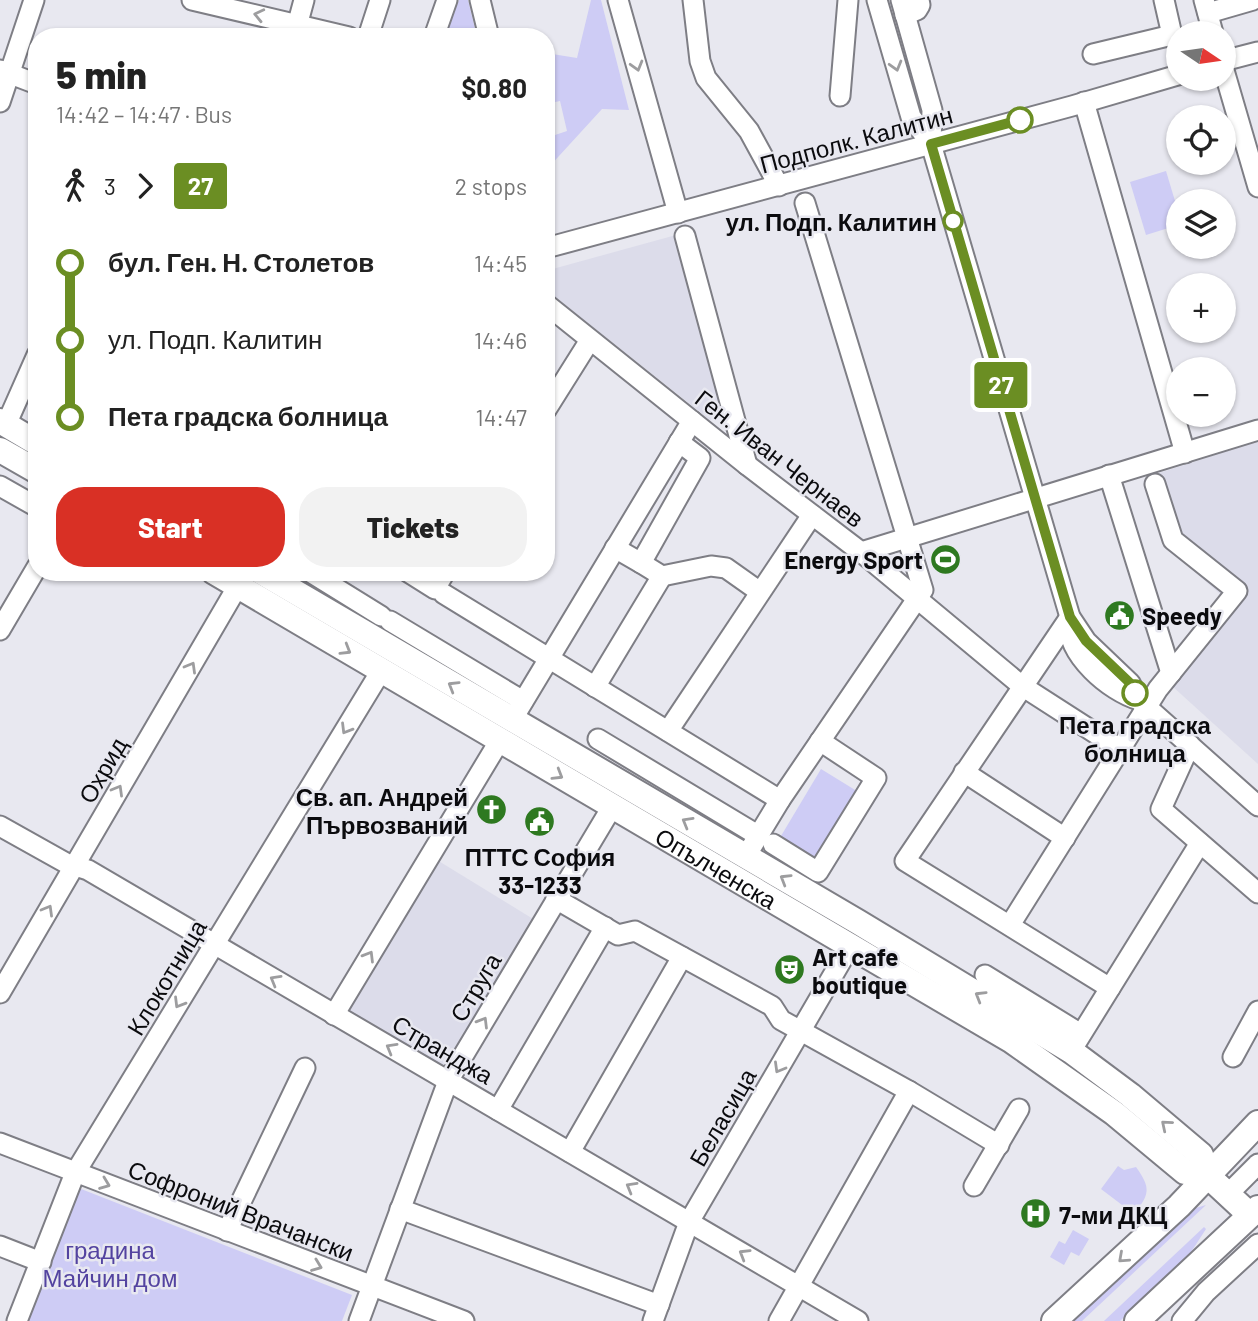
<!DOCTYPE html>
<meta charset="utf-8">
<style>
:root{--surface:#fff;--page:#f2f2f2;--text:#222;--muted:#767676;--accent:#d93025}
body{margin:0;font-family:Barlow,sans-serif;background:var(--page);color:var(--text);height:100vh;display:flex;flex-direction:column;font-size:26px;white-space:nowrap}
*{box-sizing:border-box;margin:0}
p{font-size:23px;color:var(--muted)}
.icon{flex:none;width:38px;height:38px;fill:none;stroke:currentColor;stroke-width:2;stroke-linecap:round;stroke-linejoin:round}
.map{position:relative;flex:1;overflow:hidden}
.panel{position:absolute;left:28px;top:28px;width:527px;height:553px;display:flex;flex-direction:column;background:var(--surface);border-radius:28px;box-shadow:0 2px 5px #0004}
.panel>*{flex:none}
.badge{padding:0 14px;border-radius:5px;font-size:24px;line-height:46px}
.needle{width:46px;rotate:103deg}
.fabs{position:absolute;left:1166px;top:21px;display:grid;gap:14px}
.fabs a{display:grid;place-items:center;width:70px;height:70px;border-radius:50%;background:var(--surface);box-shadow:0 2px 5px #0004;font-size:35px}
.map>.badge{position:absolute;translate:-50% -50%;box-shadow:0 0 0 4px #fff}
.legs{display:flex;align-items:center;gap:10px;height:77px;padding:0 28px;font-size:23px}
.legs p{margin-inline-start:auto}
.overview{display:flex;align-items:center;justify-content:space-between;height:119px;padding:0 28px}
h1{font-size:38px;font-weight:800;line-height:52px}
.action{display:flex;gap:14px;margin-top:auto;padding:14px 28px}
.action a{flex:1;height:80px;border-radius:28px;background:var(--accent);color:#fff;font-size:28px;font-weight:800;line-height:80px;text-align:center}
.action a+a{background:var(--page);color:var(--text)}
ul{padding:0 28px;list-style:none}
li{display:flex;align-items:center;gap:24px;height:77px;font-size:26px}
li i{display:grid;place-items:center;width:10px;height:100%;margin:0 9px;background:currentColor}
li i::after{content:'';width:18px;height:18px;margin:-9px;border:5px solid;border-radius:50%;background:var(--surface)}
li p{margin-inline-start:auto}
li:first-child i{background:linear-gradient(#0000 50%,currentColor 0)}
li:last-child i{background:linear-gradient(currentColor 50%,#0000 0)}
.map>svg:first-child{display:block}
.built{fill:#dcdcea}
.green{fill:#ceccf5}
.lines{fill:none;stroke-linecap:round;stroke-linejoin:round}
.minor-casing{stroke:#7e7e85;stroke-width:23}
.major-casing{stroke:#7e7e85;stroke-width:28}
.minor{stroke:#fff;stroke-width:19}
.major{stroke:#fff;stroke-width:24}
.oneway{stroke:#9d9d9f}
.line-1-casing{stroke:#fff;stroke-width:16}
.line-1{stroke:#6b8e23;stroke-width:10}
.stop-1-dot{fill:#fff;stroke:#6b8e23;stroke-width:3.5}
.labels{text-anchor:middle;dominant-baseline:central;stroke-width:5;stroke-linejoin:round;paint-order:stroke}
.street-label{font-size:24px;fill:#0b0b0e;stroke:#e8e8f0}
.stop-label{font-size:24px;font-weight:bold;fill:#0b0b0e;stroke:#e8e8f0;text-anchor:end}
.poi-label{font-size:24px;font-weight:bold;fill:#0b0b0e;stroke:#e8e8f0;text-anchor:start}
.park-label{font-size:24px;fill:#5343a0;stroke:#e8e8f0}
</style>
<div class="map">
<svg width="1258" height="1321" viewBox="0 0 1258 1321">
<rect width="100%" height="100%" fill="#e8e8f0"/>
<g class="built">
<path d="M676,235L723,411L710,420L549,292V270Z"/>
<path d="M1258,441V764L1171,685L1236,608L1187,565L1169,540L1150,476Z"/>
<path d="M437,860L538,922L444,1075L345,1016Z"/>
</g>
<g class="green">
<path d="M459,0H468L477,37H445Z"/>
<path d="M591,0H601L629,110L602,109L548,168L546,138L567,131L560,101L546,104V53L577,58Z"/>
<path d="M1166,171L1178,211V225L1146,235L1130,182Z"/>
<path d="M821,769L860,793L818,865L778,841Z"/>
<path d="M1118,1166L1124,1170L1136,1167C1151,1188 1150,1194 1134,1214L1101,1189Z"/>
<path d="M76,1187L352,1295L342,1321H24Z"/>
<path d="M1206,1205L1082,1321H1069L1189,1210Z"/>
<path d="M1204,1227L1206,1229L1189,1255L1120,1321H1104Z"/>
<path d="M1073,1230L1089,1239L1079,1256L1071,1252L1064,1265L1050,1257L1059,1241L1065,1244Z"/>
</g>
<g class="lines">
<defs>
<g id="minor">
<path d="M192,0L349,37"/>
<path d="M480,0L489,37"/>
<path d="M618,0L678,213"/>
<path d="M693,0L700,61L706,78L749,131L779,186"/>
<path d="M877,0L911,117L931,144"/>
<path d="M901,0L932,110L931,144L1070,617L1086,641L1130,683L1139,700L1258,806"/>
<path d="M1204,0L1213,33"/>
<path d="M1208,13L1253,0"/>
<path d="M905,15L917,10L920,5L919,0"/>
<path d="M294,37L304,0"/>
<path d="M368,37L380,0"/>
<path d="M434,37L447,0"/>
<path d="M1093,54L1172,35L1164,0"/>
<path d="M1223,61L1258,52"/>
<path d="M1223,67L1258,187"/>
<path d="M0,70L37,84"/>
<path d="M840,96L848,0"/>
<path d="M0,102L34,0"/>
<path d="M1084,102L1185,453"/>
<path d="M685,236L747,465"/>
<path d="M546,248L1072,106L1178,75"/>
<path d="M546,304L747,465L861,552L1022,686L1120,749"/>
<path d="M546,410L590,340"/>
<path d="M6,425L37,355"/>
<path d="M1109,475L1171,673"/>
<path d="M0,486L37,507"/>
<path d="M615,548L641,563L700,458L679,442"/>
<path d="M861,552L1258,430"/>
<path d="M641,563L662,576L711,566L726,568L760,592"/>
<path d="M310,572L381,616"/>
<path d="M408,572L435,589L445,572"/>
<path d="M444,594L780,800"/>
<path d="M1070,617L905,861L1110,988"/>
<path d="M390,621L523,701"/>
<path d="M1069,622C1067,655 1109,691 1139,700"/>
<path d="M0,630L37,567"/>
<path d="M595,687L662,576"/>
<path d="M512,720L692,421"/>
<path d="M668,731L812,515"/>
<path d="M598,739L759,836"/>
<path d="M1190,745L1161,809L1258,893"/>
<path d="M964,772L1065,838"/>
<path d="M0,826L66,863L88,870L858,1321"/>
<path d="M773,844L818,872L876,778L820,741"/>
<path d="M746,856L780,800L923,590L805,203"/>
<path d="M556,899L618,935L635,931L772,1006L781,1020L909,1091L999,1145"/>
<path d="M1010,925L1158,689L1237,591L1173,540L1155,484"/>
<path d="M985,975L1081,1034"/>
<path d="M0,993L246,572"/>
<path d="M334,1015L500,740"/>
<path d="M1071,1051L1200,843"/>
<path d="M1233,1057L1258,1011"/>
<path d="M498,1110L605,927"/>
<path d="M0,1143L464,1321"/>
<path d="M570,1152L682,957"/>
<path d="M974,1186L1019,1109"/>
<path d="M1228,1194L1258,1164"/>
<path d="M400,1209L659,1305"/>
<path d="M227,1231L305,1068"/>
<path d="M0,1246L41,1262"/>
<path d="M17,1321L75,1173L381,671"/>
<path d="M359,1321L448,1081L612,807"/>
<path d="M653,1321L689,1222L850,946"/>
<path d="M779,1321L909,1091"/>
<path d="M1182,1321L1206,1292L1258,1244"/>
</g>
<g id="major">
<path d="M0,421L37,443"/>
<path d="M0,450L37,471"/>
<path id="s1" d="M214,572L1012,1041L1114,1113L1185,1172L1208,1176L1250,1215"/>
<path d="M261,572L858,922L1071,1051L1130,1095L1201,1155L1208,1176"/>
<path d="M1054,1321L1179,1206L1258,1123"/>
<path d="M1137,1321L1258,1208"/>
</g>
</defs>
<use href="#minor" class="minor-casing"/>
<use href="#major" class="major-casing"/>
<use href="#minor" class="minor"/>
<use href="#major" class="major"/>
</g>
<defs><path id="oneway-chevron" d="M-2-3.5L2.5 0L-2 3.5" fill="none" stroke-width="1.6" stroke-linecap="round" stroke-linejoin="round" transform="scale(1.75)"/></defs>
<g class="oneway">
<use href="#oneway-chevron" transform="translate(259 15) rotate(-167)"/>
<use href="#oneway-chevron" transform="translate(637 66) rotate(74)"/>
<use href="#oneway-chevron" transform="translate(896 66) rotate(74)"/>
<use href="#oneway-chevron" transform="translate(346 650) rotate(31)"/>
<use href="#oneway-chevron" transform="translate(191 667) rotate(-60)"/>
<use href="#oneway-chevron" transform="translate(453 686) rotate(-149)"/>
<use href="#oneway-chevron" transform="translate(346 729) rotate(121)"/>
<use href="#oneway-chevron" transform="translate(558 775) rotate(31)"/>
<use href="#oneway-chevron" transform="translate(118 790) rotate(-60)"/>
<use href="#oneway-chevron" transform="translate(687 822) rotate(-150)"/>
<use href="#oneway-chevron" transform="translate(785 879) rotate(-149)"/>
<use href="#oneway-chevron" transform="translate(48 910) rotate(-60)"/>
<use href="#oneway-chevron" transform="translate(369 956) rotate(-59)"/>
<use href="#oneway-chevron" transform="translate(275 980) rotate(-150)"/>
<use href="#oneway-chevron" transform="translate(980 996) rotate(-149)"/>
<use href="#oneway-chevron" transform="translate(179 1003) rotate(121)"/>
<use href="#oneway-chevron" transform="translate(483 1022) rotate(-59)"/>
<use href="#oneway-chevron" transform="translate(391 1048) rotate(-150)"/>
<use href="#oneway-chevron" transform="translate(779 1068) rotate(120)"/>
<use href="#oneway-chevron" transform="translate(1166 1125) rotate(-140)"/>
<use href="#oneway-chevron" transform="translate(105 1184) rotate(21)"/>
<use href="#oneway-chevron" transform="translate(631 1187) rotate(-150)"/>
<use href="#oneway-chevron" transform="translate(744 1254) rotate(-149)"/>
<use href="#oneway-chevron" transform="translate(1123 1258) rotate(138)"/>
<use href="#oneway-chevron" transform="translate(317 1266) rotate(21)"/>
</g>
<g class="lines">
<defs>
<path id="line-1" d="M1020,120L931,144L1070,617L1086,641L1130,683L1135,693"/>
</defs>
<use href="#line-1" class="line-1-casing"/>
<use href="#line-1" class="line-1"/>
</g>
<defs>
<symbol id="stadium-disc" viewBox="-11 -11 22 22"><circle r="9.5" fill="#2e7920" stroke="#e8e8f0"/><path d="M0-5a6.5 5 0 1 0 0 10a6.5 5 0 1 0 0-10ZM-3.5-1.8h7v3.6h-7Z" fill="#fff"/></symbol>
<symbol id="civic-disc" viewBox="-11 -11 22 22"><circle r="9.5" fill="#2e7920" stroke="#e8e8f0"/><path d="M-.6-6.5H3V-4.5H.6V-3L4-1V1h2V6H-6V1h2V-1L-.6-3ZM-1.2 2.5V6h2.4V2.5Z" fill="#fff"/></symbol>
<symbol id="church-disc" viewBox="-11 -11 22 22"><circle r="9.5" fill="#2e7920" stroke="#e8e8f0"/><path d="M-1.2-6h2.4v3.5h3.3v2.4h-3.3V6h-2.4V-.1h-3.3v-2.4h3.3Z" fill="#fff"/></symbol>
<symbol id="theatre-disc" viewBox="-11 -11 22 22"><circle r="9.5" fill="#2e7920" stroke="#e8e8f0"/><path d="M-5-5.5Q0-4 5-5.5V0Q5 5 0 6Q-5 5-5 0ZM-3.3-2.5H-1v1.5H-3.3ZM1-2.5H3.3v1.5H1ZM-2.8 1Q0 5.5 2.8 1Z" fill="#fff"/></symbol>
<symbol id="hospital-disc" viewBox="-11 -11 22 22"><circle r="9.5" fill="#2e7920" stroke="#e8e8f0"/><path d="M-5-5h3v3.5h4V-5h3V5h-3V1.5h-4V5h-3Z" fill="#fff"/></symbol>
</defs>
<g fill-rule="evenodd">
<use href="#stadium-disc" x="928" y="542" width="35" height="35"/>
<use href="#civic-disc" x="1102" y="598" width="35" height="35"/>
<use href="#church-disc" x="474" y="792" width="35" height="35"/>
<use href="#civic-disc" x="522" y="804" width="35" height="35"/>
<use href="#theatre-disc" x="772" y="952" width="35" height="35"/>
<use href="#hospital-disc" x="1018" y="1196" width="35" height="35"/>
</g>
<g class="stop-1-dot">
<circle cx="1020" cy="120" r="12"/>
<circle cx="953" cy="221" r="9"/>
<circle cx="1135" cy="693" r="12"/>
</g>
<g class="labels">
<g class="street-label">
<text transform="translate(856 139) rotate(-15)">Подполк. Калитин</text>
<text transform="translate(780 458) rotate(38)">Ген. Иван Чернаев</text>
<text transform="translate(102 770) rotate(-60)">Охрид</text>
<text stroke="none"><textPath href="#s1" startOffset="583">Опълченска</textPath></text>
<text transform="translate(166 977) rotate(-59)">Клокотница</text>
<text transform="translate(475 987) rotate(-59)">Струга</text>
<text transform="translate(443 1049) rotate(30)">Странджа</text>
<text transform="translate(722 1117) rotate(-60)">Беласица</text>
<text transform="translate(241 1210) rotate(21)">Софроний Врачански</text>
</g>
<g class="stop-label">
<text x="937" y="221">ул. Подп. Калитин</text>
<text x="1135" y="724" text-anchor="middle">Пета градска<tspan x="1135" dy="28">болница</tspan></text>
</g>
<g class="poi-label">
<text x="923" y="559" text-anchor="end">Energy Sport</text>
<text x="1142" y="615">Speedy</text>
<text x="468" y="796" text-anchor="end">Св. ап. Андрей<tspan x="468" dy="28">Първозваний</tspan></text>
<text x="540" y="856" text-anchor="middle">ПТТС София<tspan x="540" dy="28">33-1233</tspan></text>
<text x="812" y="956">Art cafe<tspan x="812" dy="28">boutique</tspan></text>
<text x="1059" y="1214">7-ми ДКЦ</text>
</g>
<g class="park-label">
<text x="110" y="1249">градина<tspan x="110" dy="28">Майчин дом</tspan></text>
</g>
</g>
</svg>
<div class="fabs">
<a><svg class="needle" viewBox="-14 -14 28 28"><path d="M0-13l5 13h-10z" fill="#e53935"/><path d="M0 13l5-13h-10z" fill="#767676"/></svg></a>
<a><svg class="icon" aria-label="locate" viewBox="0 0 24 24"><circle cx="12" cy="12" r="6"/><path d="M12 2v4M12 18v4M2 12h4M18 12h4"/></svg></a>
<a><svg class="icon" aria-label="layers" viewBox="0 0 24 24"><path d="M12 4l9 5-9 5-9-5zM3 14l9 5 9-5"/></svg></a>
<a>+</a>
<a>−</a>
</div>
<b class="badge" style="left:1001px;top:385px;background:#6b8e23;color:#fff">27</b>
<section class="panel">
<div class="overview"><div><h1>5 min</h1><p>14:42 – 14:47 · Bus</p></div><b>$0.80</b></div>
<div class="legs"><svg class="icon" aria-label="walk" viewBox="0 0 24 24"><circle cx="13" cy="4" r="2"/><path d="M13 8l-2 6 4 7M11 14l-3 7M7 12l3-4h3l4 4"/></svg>3<svg class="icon" aria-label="forward" viewBox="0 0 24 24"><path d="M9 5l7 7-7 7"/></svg><b class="badge" style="background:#6b8e23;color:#fff">27</b><p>2 stops</p></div>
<ul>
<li><i style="color:#6b8e23"></i><b>бул. Ген. Н. Столетов</b><p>14:45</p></li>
<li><i style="color:#6b8e23"></i><span>ул. Подп. Калитин</span><p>14:46</p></li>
<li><i style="color:#6b8e23"></i><b>Пета градска болница</b><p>14:47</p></li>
</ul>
<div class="action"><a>Start</a><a>Tickets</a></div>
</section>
</div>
